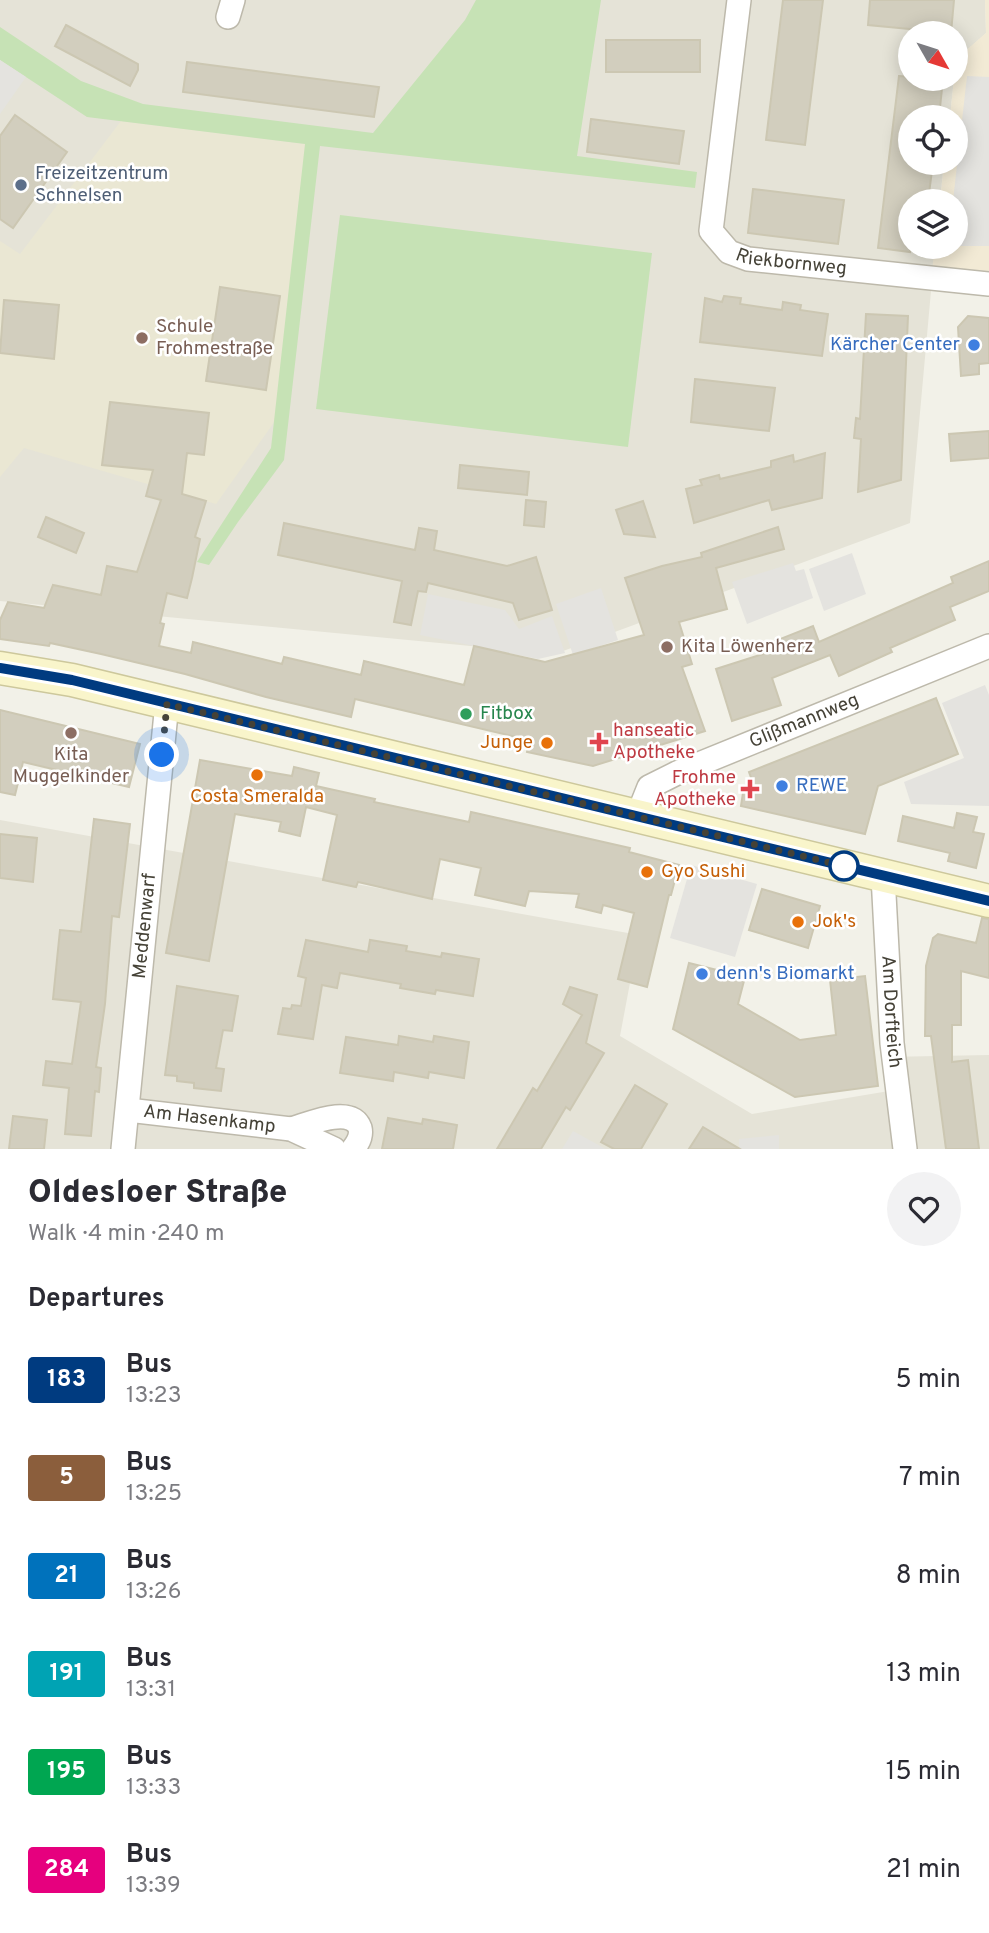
<!DOCTYPE html>
<meta charset="utf-8">
<style>
:root{--surface:#fff;--page:#f2f2f3;--text:#2b2b33;--muted:#7c7c81}
body{margin:0;font-family:Overpass,sans-serif;background:var(--page);color:var(--text);height:100vh;display:flex;flex-direction:column;font-size:26px;white-space:nowrap}
*{box-sizing:border-box;margin:0}
p{font-size:23px;color:var(--muted)}
.icon{flex:none;width:38px;height:38px;fill:none;stroke:currentColor;stroke-width:2;stroke-linecap:round;stroke-linejoin:round}
.map{position:relative;height:1149px;overflow:hidden}
.panel{display:flex;flex-direction:column;background:var(--surface);flex:1}
.panel>*{flex:none}
.badge{padding:0 14px;border-radius:5px;font-size:24px;line-height:46px}
.needle{width:46px;rotate:129deg}
.fabs{position:absolute;left:898px;top:21px;display:grid;gap:14px}
.fabs a{display:grid;place-items:center;width:70px;height:70px;border-radius:50%;background:var(--surface);box-shadow:0 4px 18px #0003;font-size:35px}
.you{position:absolute;width:35px;height:35px;margin:-18px;border:5px solid #fff;border-radius:50%;background:#1a73e8;box-shadow:0 0 0 10px #1a73e833}
.map>.badge{position:absolute;translate:-50% -50%;box-shadow:0 0 0 4px #fff}
h2{padding:0 28px;font-size:26px;line-height:63px}
.round{display:grid;place-items:center;flex:none;width:74px;height:74px;border-radius:37px;background:var(--page)}
.headline{display:flex;align-items:center;justify-content:space-between;height:119px;padding:0 28px}
h1{font-size:33px;font-weight:800;line-height:52px}
ul{padding:0;list-style:none}
li{display:flex;align-items:center;gap:21px;height:98px;padding:0 28px}
li div{flex:1}
li b{display:block;font-size:26px}
li em{font-style:normal}
li .badge{min-width:77px;font-weight:700;text-align:center}
.map>svg:first-child{display:block}
.residential{fill:#e5e3d7}
.commercial{fill:#f2ead5}
.education{fill:#eae7d3}
.green{fill:#c6e2b5}
.parking{fill:#e4e3df}
.building{fill:#d2cebe;stroke:#ccc7b2;stroke-width:2}
.lines{fill:none;stroke-linecap:round;stroke-linejoin:round}
.street-casing{stroke:#bdb9ab;stroke-width:26}
.secondary-casing{stroke:#cdc89c;stroke-width:35}
.street{stroke:#fff;stroke-width:23}
.secondary{stroke:#f9f5cb;stroke-width:32}
.line-casing{stroke:#fff;stroke-width:16}
.line{stroke:#003b80;stroke-width:10}
.walk{stroke:#454237;stroke-width:7;stroke-dasharray:0 12.6}
.service-dot{fill:#5c6f8a;stroke:#fff;stroke-width:2.5}
.education-dot{fill:#8d6e63;stroke:#fff;stroke-width:2.5}
.shop-dot{fill:#3f7fe0;stroke:#fff;stroke-width:2.5}
.leisure-dot{fill:#2e9e5b;stroke:#fff;stroke-width:2.5}
.health-dot{fill:#e0444e;stroke:#fff;stroke-width:2.5}
.food-dot{fill:#e8710a;stroke:#fff;stroke-width:2.5}
.stop-dot{fill:#fff;stroke:#003b80;stroke-width:3.5}
.labels{text-anchor:middle;dominant-baseline:central;stroke-width:5;stroke-linejoin:round;paint-order:stroke}
.service-label{font-size:19px;fill:#4e5e75;stroke:#fff;text-anchor:start}
.street-label{font-size:19px;fill:#454237;stroke:#fff}
.education-label{font-size:19px;fill:#785e54;stroke:#fff;text-anchor:start}
.shop-label{font-size:19px;fill:#366cbe;stroke:#fff;text-anchor:start}
.leisure-label{font-size:19px;fill:#27864d;stroke:#fff;text-anchor:start}
.health-label{font-size:19px;fill:#be3a42;stroke:#fff;text-anchor:start}
.food-label{font-size:19px;fill:#c56008;stroke:#fff;text-anchor:start}
</style>
<div class="map">
<svg width="989" height="1149" viewBox="0 0 989 1149">
<rect width="100%" height="100%" fill="#f2f1e8"/>
<g class="residential">
<path d="M0,0H985L986,33L957,59L956,67V33H910V79H954L950,117H910V163H944L940,201H910V247H935L910,523L555,654L0,601Z"/>
<path d="M0,820L639,935L620,1036L752,1114L889,1091L885,1057L989,1055V1149H0Z"/>
</g>
<path class="commercial" d="M985,0H989V275L932,270L935,247H956V201H940L944,163H956V117H950L956,59L986,33Z"/>
<path class="education" d="M121,121L306,144L275,421L216,504L24,448L0,477V241L20,254Z"/>
<g class="green">
<path d="M476,0H601L577,156L697,172L695,188L320,146L284,460L238,522L209,565L197,562L271,448L305,144L87,117L0,60V27L81,81L143,104L373,133L465,20Z"/>
<path d="M340,215L652,253L628,447L316,409Z"/>
</g>
<g class="parking">
<path d="M0,60L26,77L0,114Z"/>
<path d="M967,76L989,77V246H956V201H953Z"/>
<path d="M852,553L866,594L824,611L809,569Z"/>
<path d="M793,563L796,571L804,569L813,598L747,624L732,582Z"/>
<path d="M601,588L618,640L573,655L556,604Z"/>
<path d="M428,594L505,610L519,629L552,616L565,653L538,659L420,635Z"/>
<path d="M985,685L989,695V806L911,804L904,782L964,758L942,703Z"/>
<path d="M691,865L757,884L735,957L670,938Z"/>
<path d="M573,1131L606,1149H562Z"/>
<path d="M779,1135V1149H739V1139Z"/>
</g>
<g class="building">
<path d="M783,0H823L805,145L766,140Z"/>
<path d="M870,0H954L951,33L868,25Z"/>
<path d="M66,25L138,64V70L130,86L55,46Z"/>
<rect x="606" y="40" width="94" height="32"/>
<path d="M187,62L379,87L374,117L183,92Z"/>
<path d="M899,76L910,77V79H943L939,117H910V163H933L928,201H910V252L878,248Z"/>
<path d="M15,115L67,152L13,228L0,219V136Z"/>
<path d="M591,119L684,131L679,164L587,152Z"/>
<path d="M753,189L844,200L838,244L748,233Z"/>
<path d="M220,287L280,296L266,390L206,381Z"/>
<path d="M724,296L741,298L740,304L782,310L783,302L801,305L800,310L828,314L822,356L700,342L705,298L722,302Z"/>
<path d="M4,300L59,305L54,359L0,353Z"/>
<path d="M866,314L908,316L901,480L858,492L861,439L854,438L856,418L860,419Z"/>
<path d="M968,316L989,318V363L979,364V374L961,376L958,327Z"/>
<path d="M695,379L775,388L769,431L691,422Z"/>
<path d="M110,402L209,413L204,455L187,453L182,494L206,501L195,537L200,539L192,578L187,598L167,593L160,623L164,624L159,646L191,653L193,642L282,664L284,657L361,675L364,661L464,685L474,646L545,662L644,635L625,578L662,566L702,557L701,553L778,527L784,549L716,568L727,609L679,622L692,664L682,667L705,731L593,766L527,752L529,740L355,699L351,717L266,697L185,674L101,654L50,643L49,646L0,639V620L8,602L44,608L53,585L101,595L107,566L137,572L161,500L146,496L153,470L102,465Z"/>
<path d="M989,431V458L951,461L949,434Z"/>
<path d="M825,453L822,498L772,510L769,500L694,523L686,489L702,485L700,480L719,475L720,479L771,467V461L793,455L794,462Z"/>
<path d="M460,465L529,472L527,495L458,488Z"/>
<path d="M526,500L546,502L544,527L524,525Z"/>
<path d="M643,501L655,537L624,534L616,510Z"/>
<path d="M46,517L84,533L76,553L38,537Z"/>
<path d="M284,523L415,550L419,528L437,531L434,550L507,566L536,557L552,610L519,620L513,603L428,583L426,592L418,591L411,625L394,622L402,581L278,555Z"/>
<path d="M989,561V591L950,607L955,620L890,648L892,652L839,676L830,655L772,678L781,705L732,721L716,669L763,654L760,647L813,626L819,642L953,583L951,577Z"/>
<path d="M936,698L958,754L878,786L865,834L741,806L744,786L753,783L749,772Z"/>
<path d="M0,710L140,744L129,787L23,762L15,795L0,792Z"/>
<path d="M200,760L292,776L294,767L319,773L316,786L375,799L374,802L469,822L471,812L630,848L629,852L679,865L671,895H669L647,987L618,979L634,913L603,905L601,913L576,907L579,894L529,891L525,906L475,895L481,868L440,859L432,899L358,882L356,887L323,880L337,815L306,807L300,836L279,831L281,822L235,814L209,961L166,953Z"/>
<path d="M957,813L977,817L973,832L984,834L976,868L948,861L950,853L898,841L903,816L954,828Z"/>
<path d="M94,819L130,824L119,917L112,916L105,1004L96,1067L101,1068L99,1092L95,1091L91,1136L65,1134L69,1088L43,1085L46,1061L72,1064L81,1002L53,999L60,930L81,932Z"/>
<path d="M0,834L37,838L33,882L0,878Z"/>
<path d="M762,889L820,906L808,948L749,930Z"/>
<path d="M982,918L989,919V978L961,971V1025H952V1062L968,1060L979,1149H946L931,1036H925L926,966L933,938L938,934L976,943Z"/>
<path d="M306,940L368,952L370,940L407,946L406,951L441,957L442,953L479,959L473,996L436,990L435,994L417,991L400,988L401,984L340,973L337,988L322,985L313,1039L278,1034L283,1008L291,1009L292,1005L301,1006L306,978L298,976Z"/>
<path d="M689,963L745,977L738,1004L800,1040L836,1035L830,980L865,976L878,1086L795,1097L673,1029Z"/>
<path d="M177,986L238,996L232,1031L223,1030L216,1068L224,1069L221,1091L194,1088V1083L177,1081V1076L165,1075Z"/>
<path d="M570,987L597,995L586,1043L604,1053L570,1110L566,1107L541,1149H497L533,1088L537,1091L582,1015L563,1004Z"/>
<path d="M399,1036L433,1042L434,1036L469,1042L464,1078L429,1072L428,1078L394,1072L393,1081L340,1073L346,1037L398,1045Z"/>
<path d="M635,1085L667,1104L641,1149H614L601,1142Z"/>
<path d="M13,1116L47,1120L44,1149H9Z"/>
<path d="M388,1118L422,1124L423,1119L457,1125L453,1149H382Z"/>
<path d="M703,1127L740,1149H689Z"/>
</g>
<g class="lines">
<defs>
<g id="street">
<path id="s1" d="M739,0L711,231L729,252L748,259L989,284"/>
<path d="M228,17L233,0"/>
<path id="s2" d="M637,817L649,787L677,773L989,646"/>
<path id="s3" d="M883,876L892,1043L905,1149"/>
<path id="s4" d="M128,1110L291,1129L334,1149"/>
<path d="M291,1129C307,1125 351,1104 360,1128C362,1136 358,1143 353,1149"/>
<path id="s5" d="M123,1149L167,703"/>
</g>
<path id="secondary" d="M0,668L72,680L989,901"/>
</defs>
<use href="#street" class="street-casing"/>
<use href="#secondary" class="secondary-casing"/>
<use href="#street" class="street"/>
<use href="#secondary" class="secondary"/>
</g>
<g class="lines">
<defs>
<path id="line" d="M0,668L72,680L989,901"/>
</defs>
<use href="#line" class="line-casing"/>
<use href="#line" class="line"/>
<path class="walk" d="M162,755L167,704L844,866"/>
</g>
<circle class="service-dot" cx="21" cy="185" r="7"/>
<g class="education-dot">
<circle cx="142" cy="338" r="7"/>
<circle cx="667" cy="647" r="7"/>
<circle cx="71" cy="733" r="7"/>
</g>
<g class="shop-dot">
<circle cx="974" cy="345" r="7"/>
<circle cx="782" cy="786" r="7"/>
<circle cx="702" cy="974" r="7"/>
</g>
<circle class="leisure-dot" cx="466" cy="714" r="7"/>
<g class="health-dot">
<path d="M595.5 731.5h7v7h7v7h-7v7h-7v-7h-7v-7h7z"/>
<path d="M746.5 778.5h7v7h7v7h-7v7h-7v-7h-7v-7h7z"/>
</g>
<g class="food-dot">
<circle cx="547" cy="743" r="7"/>
<circle cx="257" cy="775" r="7"/>
<circle cx="647" cy="872" r="7"/>
<circle cx="798" cy="922" r="7"/>
</g>
<circle class="stop-dot" cx="844" cy="866" r="14"/>
<g class="labels">
<g class="service-label">
<text x="35" y="174">Freizeitzentrum<tspan x="35" dy="22">Schnelsen</tspan></text>
</g>
<g class="street-label">
<text stroke="none"><textPath href="#s1" startOffset="324">Riekbornweg</textPath></text>
<text stroke="none"><textPath href="#s2" startOffset="201">Glißmannweg</textPath></text>
<text stroke="none"><textPath href="#s5" startOffset="224">Meddenwarf</textPath></text>
<text stroke="none"><textPath href="#s3" startOffset="136">Am Dorfteich</textPath></text>
<text stroke="none"><textPath href="#s4" startOffset="82">Am Hasenkamp</textPath></text>
</g>
<g class="education-label">
<text x="156" y="327">Schule<tspan x="156" dy="22">Frohmestraße</tspan></text>
<text x="681" y="647">Kita Löwenherz</text>
<text x="71" y="755" text-anchor="middle">Kita<tspan x="71" dy="22">Muggelkinder</tspan></text>
</g>
<g class="shop-label">
<text x="960" y="345" text-anchor="end">Kärcher Center</text>
<text x="796" y="786">REWE</text>
<text x="716" y="974">denn's Biomarkt</text>
</g>
<g class="leisure-label">
<text x="480" y="714">Fitbox</text>
</g>
<g class="health-label">
<text x="613" y="731">hanseatic<tspan x="613" dy="22">Apotheke</tspan></text>
<text x="736" y="778" text-anchor="end">Frohme<tspan x="736" dy="22">Apotheke</tspan></text>
</g>
<g class="food-label">
<text x="533" y="743" text-anchor="end">Junge</text>
<text x="257" y="797" text-anchor="middle">Costa Smeralda</text>
<text x="661" y="872">Gyo Sushi</text>
<text x="812" y="922">Jok's</text>
</g>
</g>
</svg>
<div class="fabs">
<a><svg class="needle" viewBox="-14 -14 28 28"><path d="M0-13l5 13h-10z" fill="#e53935"/><path d="M0 13l5-13h-10z" fill="#7c7c81"/></svg></a>
<a><svg class="icon" aria-label="locate" viewBox="0 0 24 24"><circle cx="12" cy="12" r="6"/><path d="M12 2v4M12 18v4M2 12h4M18 12h4"/></svg></a>
<a><svg class="icon" aria-label="layers" viewBox="0 0 24 24"><path d="M12 4l9 5-9 5-9-5zM3 14l9 5 9-5"/></svg></a>
</div>
<div class="you" style="left:162px;top:755px"></div>
</div>
<section class="panel">
<div class="headline"><div><h1>Oldesloer Straße</h1><p>Walk · 4 min · 240 m</p></div><a class="round"><svg class="icon" aria-label="heart" viewBox="0 0 24 24"><path d="M12 20l-8-8c-3-5 5-10 8-4 3-6 11-1 8 4z"/></svg></a></div>
<h2>Departures</h2>
<ul>
<li><span class="badge" style="background:#003b80;color:#fff">183</span><div><b>Bus</b><p>13:23</p></div><em>5 min</em></li>
<li><span class="badge" style="background:#8b5e3c;color:#fff">5</span><div><b>Bus</b><p>13:25</p></div><em>7 min</em></li>
<li><span class="badge" style="background:#0072bc;color:#fff">21</span><div><b>Bus</b><p>13:26</p></div><em>8 min</em></li>
<li><span class="badge" style="background:#00a3b4;color:#fff">191</span><div><b>Bus</b><p>13:31</p></div><em>13 min</em></li>
<li><span class="badge" style="background:#00a651;color:#fff">195</span><div><b>Bus</b><p>13:33</p></div><em>15 min</em></li>
<li><span class="badge" style="background:#e6007e;color:#fff">284</span><div><b>Bus</b><p>13:39</p></div><em>21 min</em></li>
</ul>
</section>
